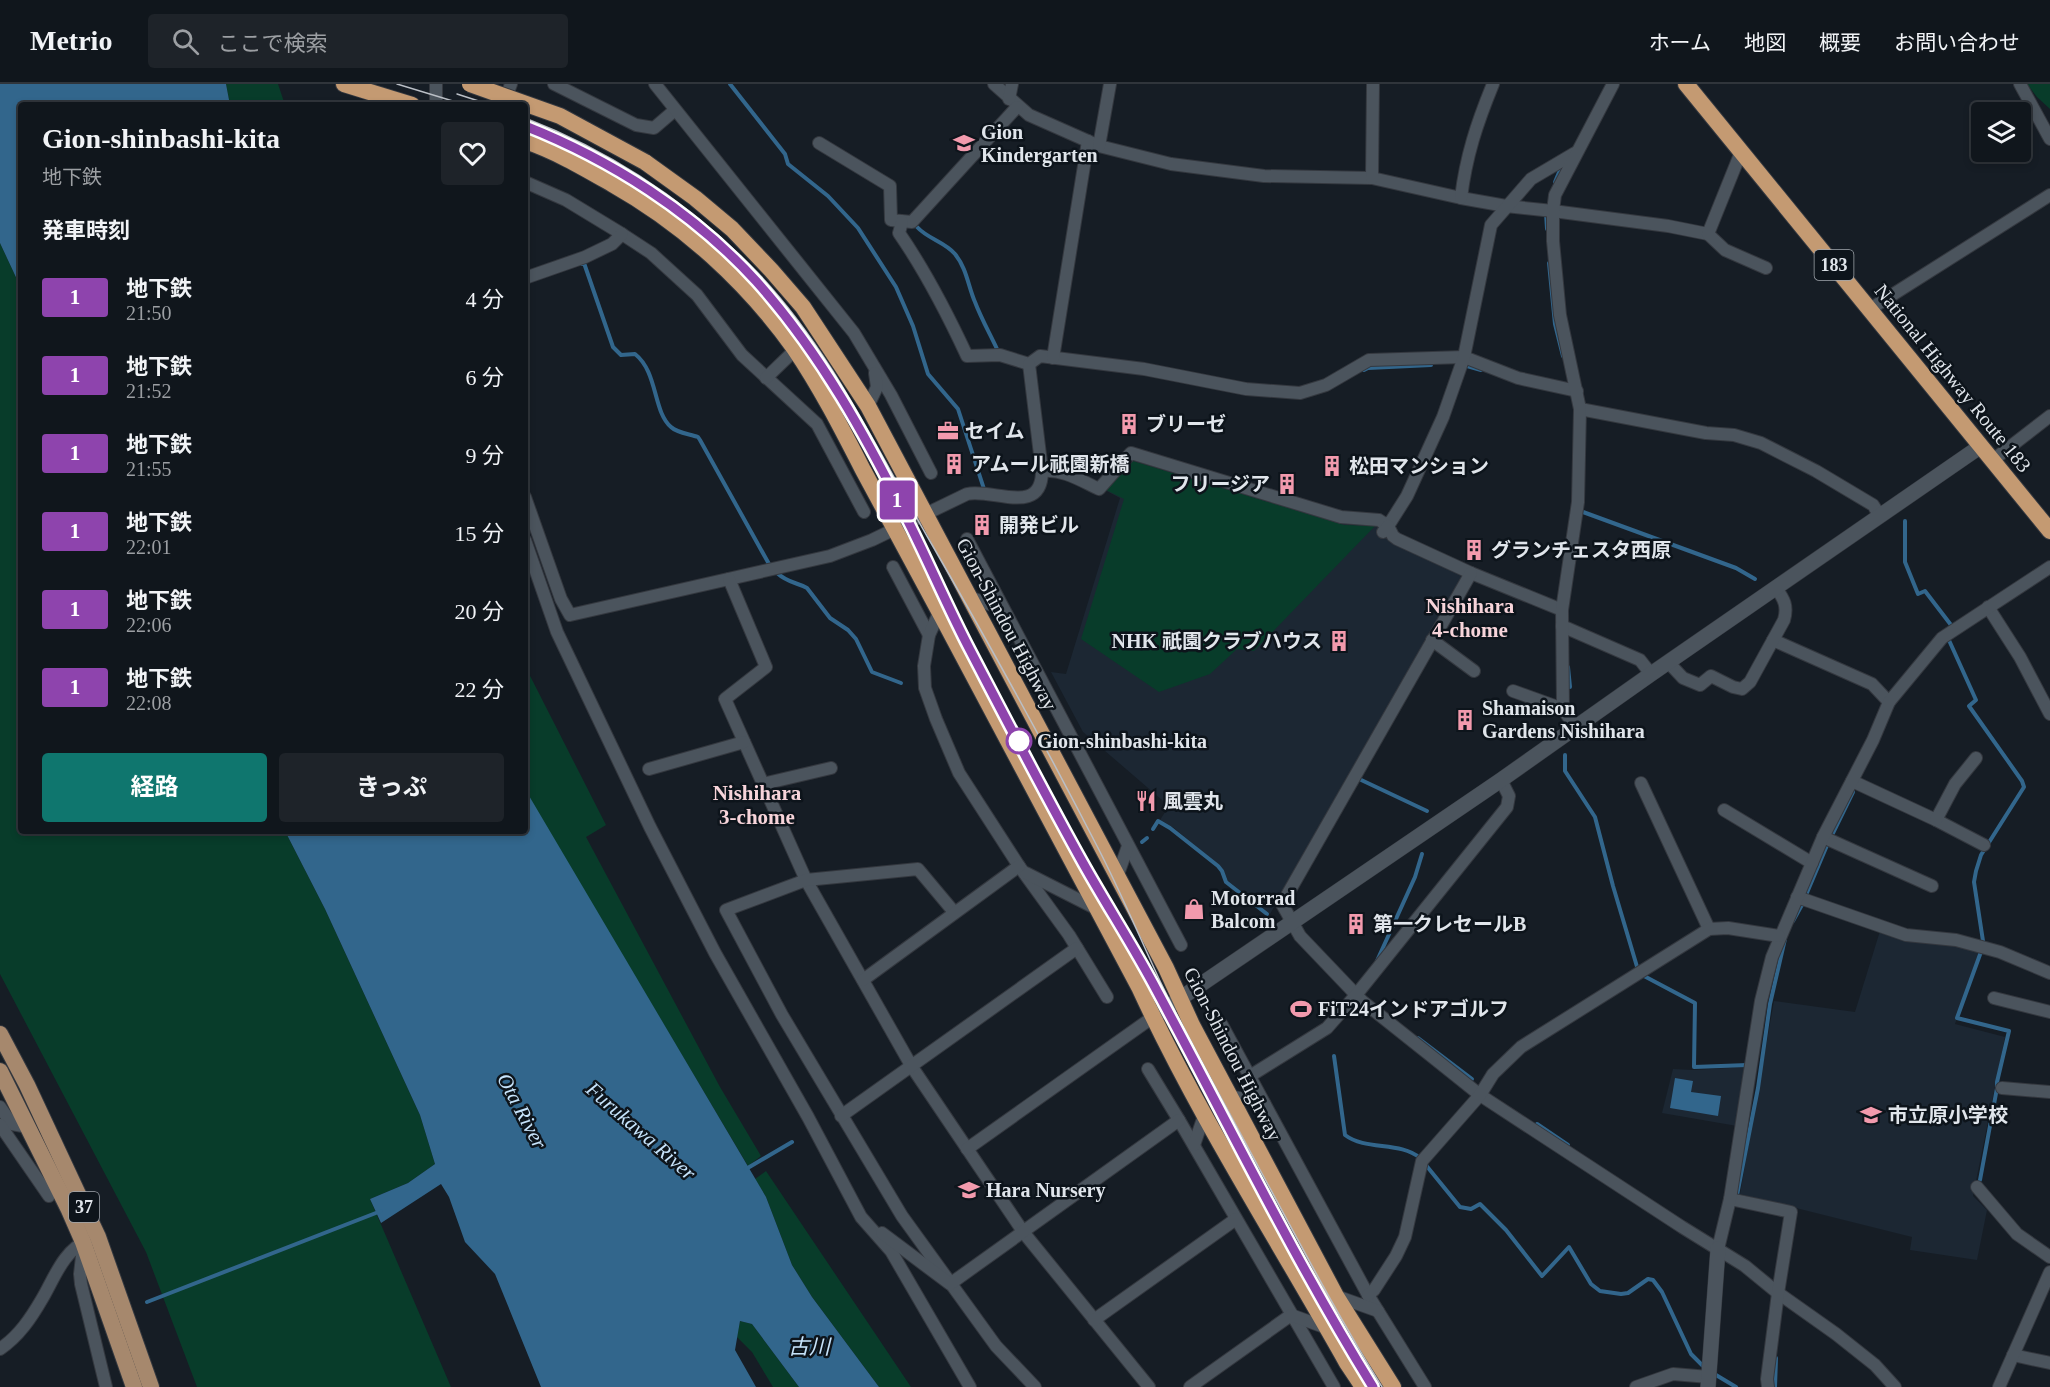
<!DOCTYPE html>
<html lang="ja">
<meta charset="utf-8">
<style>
:root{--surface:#10161c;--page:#1e2329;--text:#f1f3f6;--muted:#9c9fa3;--line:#30353b;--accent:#0f766e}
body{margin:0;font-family:"Times New Roman","Noto Sans JP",serif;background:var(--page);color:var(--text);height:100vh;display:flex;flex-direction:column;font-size:22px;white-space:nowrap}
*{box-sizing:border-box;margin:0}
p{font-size:20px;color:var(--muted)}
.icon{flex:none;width:33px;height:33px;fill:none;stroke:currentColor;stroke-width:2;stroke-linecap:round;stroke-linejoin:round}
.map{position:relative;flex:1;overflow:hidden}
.drawer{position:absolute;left:18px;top:18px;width:510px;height:732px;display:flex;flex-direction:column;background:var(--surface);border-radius:6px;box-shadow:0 3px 9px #0003,0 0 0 2px var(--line)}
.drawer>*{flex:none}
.badge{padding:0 12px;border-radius:4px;font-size:21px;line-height:39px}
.fabs{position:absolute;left:1971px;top:18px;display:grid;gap:12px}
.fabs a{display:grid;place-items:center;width:60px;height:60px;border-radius:6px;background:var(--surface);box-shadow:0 3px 9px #0003,0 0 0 2px var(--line);font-size:30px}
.map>.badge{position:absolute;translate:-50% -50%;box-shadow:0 0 0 3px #fff}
h2{padding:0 24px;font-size:22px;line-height:54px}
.round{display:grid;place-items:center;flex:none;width:63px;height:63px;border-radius:6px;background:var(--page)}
.headline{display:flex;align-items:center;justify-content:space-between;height:102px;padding:0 24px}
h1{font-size:28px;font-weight:700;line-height:45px}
.primary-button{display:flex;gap:12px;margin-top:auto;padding:12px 24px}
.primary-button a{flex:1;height:69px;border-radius:6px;background:var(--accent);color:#fff;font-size:24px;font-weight:700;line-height:69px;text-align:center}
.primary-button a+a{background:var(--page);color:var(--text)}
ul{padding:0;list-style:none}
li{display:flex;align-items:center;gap:18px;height:78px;padding:0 24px}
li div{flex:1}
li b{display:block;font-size:22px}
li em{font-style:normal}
li .badge{min-width:66px;font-weight:700;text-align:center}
header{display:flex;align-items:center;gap:36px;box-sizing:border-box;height:84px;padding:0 30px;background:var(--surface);border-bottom:2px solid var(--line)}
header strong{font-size:28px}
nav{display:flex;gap:33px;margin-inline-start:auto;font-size:21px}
.search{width:420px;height:54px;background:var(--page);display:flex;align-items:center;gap:15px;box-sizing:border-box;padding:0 21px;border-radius:6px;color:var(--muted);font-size:22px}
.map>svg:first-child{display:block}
.built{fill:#1c2733}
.green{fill:#083c2a}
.water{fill:#32668c}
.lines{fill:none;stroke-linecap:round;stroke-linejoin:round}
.stream{stroke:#32668c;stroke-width:4}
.minor-casing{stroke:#34383f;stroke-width:14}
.tertiary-casing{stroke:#34383f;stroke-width:16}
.primary-casing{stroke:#34383f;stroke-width:18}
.trunk-casing{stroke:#34383f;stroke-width:18}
.minor{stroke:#4b545d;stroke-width:12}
.tertiary{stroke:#4b545d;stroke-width:15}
.primary{stroke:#a6886d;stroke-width:16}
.trunk{stroke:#c49a72;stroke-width:16}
.tram{stroke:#babfc6;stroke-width:1.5}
.trunk-bridge-casing{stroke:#34383f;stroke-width:18;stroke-linecap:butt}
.trunk-bridge{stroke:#c49a72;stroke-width:16}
.line-casing{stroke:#fff;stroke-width:14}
.line{stroke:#8e44ad;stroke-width:9}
.stop-dot{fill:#fff;stroke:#8e44ad;stroke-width:3}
.labels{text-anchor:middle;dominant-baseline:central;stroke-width:5;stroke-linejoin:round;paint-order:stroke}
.shield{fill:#0d141b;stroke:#a1a6ad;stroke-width:1.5}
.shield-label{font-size:18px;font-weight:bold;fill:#e0e5eb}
.poi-label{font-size:20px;font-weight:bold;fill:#e0e5eb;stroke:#0d141b;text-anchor:start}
.street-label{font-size:20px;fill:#e0e5eb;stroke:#0d141b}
.stop-label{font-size:20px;font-weight:bold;fill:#e0e5eb;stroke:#0d141b;text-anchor:start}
.neighbourhood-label{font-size:21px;font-weight:bold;fill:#f7d4da;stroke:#0d141b}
.water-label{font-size:21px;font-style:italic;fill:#c7e4fc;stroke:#0d141b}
</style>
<header>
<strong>Metrio</strong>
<div class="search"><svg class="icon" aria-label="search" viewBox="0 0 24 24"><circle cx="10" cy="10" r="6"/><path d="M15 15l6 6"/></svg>ここで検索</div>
<nav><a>ホーム</a><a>地図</a><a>概要</a><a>お問い合わせ</a></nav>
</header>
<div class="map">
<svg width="2050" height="1303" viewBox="0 0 2050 1303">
<rect width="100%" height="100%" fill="#161d25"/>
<g class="built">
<path d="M1133,377L1344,440L1378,442L1390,456L1461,489L1463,495L1270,830L1228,797L1223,785L1174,744L1160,736L1169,722L1083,648L1051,588L1066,590L1120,414L1105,406Z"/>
<path d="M1880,847L1956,860L1980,867L1955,940L2005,953L1973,1112L1987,1126L1977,1176L1910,1166L1912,1153L1740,1110L1774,917L1855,928Z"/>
<path d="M1747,983L1737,1042L1662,1029L1673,985L1693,986Z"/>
</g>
<g class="green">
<path d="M226,0H278L285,21H230Z"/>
<path d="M2027,0H2050V25L2037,13Z"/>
<path d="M0,159L21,204V747H285L325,825L420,1031L435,1080L408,1099L370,1115L451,1303H197L146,1168L0,890Z"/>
<path d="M1133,377L1344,441L1375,442L1254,567L1237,565L1210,590L1159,608L1081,555L1124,415L1106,406Z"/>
<path d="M525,582L606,741L586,753L720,1003L761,1072L748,1082L527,711L525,705Z"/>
<path d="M766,1087L911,1303H879L812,1213L792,1181L766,1113L755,1095Z"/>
<path d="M740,1237L752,1240L799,1303H773L752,1268L737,1253Z"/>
</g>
<g class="water">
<path d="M0,0H226L230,21H21V204L0,159Z"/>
<path d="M525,705L766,1113L792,1181L812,1213L879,1303H799L752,1240L740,1237L735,1266L756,1303H541L495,1190L465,1158L449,1113L441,1100L381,1139L370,1115L408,1099L435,1080L420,1031L325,825L285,747H525Z"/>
<path d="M1675,994L1693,997L1691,1008L1721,1012L1718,1032L1670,1024Z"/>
</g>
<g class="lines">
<g class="stream">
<path d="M730,0L785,70L788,80L828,112L858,144L896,203L913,242L928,290L958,325L984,405"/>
<path d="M1555,98L1560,86"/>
<path d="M1546,129L1547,145"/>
<path d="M917,143C928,155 945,158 955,170C967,185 968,202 975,218C981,234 990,250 997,265"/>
<path d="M1549,179L1555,240L1563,272"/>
<path d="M582,180L584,179L613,263L621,271L635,270C658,288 653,328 671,343C677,349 690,350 698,353L700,356L769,480"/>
<path d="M1467,282L1481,286"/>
<path d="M1364,286L1368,284L1431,281"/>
<path d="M1583,428L1736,484L1755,495"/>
<path d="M1905,437V478L1918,510L1925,507L1951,541"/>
<path d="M777,489C788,499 796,498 807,504L830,534L848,546L856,555L872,588L901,599"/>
<path d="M1948,554L1976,616L1969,622L2022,697L2024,703L1981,771L1976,787L1974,798L1983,857"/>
<path d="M1568,583L1570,603"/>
<path d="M1565,671V687L1595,733L1613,802L1638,886"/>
<path d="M1357,694L1427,727"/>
<path d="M1153,745L1158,737L1170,744L1218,782L1222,787L1226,798L1267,830"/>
<path d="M1833,749L1853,708"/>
<path d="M1142,758L1147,754"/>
<path d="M1806,811L1828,759"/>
<path d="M1793,837L1803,819"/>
<path d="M1376,879L1415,793L1422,770"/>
<path d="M1644,892L1695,919L1694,983L1748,981"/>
<path d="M1418,954L1472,995"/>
<path d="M1334,972L1345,1051C1366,1067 1400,1057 1420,1074"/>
<path d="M1537,1040L1568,1061"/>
<path d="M1425,1080L1460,1123L1471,1125L1480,1120L1506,1146L1542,1192L1569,1163L1591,1200L1600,1207L1621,1210L1628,1209L1648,1195L1653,1196L1662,1208L1691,1270L1703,1282"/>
<path d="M746,1085L792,1058"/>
<path d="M1980,1096L1997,1004V998L2009,947L1957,934L1982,865"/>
<path d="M1738,1112L1737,1111L1758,1004L1770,920L1785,855"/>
<path d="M147,1218L381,1127"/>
<path d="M1716,1291L1736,1303"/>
<path d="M1775,1303L1776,1274"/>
</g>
<defs>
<g id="minor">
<path d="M436,0V21"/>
<path d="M554,0L636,41L654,44L675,26"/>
<path d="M655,0L854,249L891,311L931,389"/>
<path d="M994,0L1029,31L1099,62L1171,80L1264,92L1372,94L1461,114L1506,122L1553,127L1668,142L1708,150"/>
<path d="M2020,0L2050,55"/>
<path d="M1009,15L1012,0"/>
<path d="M503,21L511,0"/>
<path d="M819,59L890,102L891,136L912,138L1017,23"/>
<path d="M1099,62L1110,0"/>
<path d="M1741,68L1708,150L1725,166L1766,184"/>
<path d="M1372,94L1373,0"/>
<path d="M525,98L566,116L622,150L651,169L697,211L742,271L817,340L864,428"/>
<path d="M1461,114C1466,72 1477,39 1493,0"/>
<path d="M902,138L899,149C926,188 947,229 967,272L1000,271L1029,280L1040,272L1144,285L1246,305L1300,309L1326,301L1369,276L1464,273L1518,294L1577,307"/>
<path d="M525,194L585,173L612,160L622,150"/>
<path d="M1870,225L2050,111"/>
<path d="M1053,274L1088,57"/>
<path d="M766,294L795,266"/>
<path d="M868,322L877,303L875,289"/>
<path d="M1580,325L1706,349L1734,351L1761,359L1816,387L1873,421L1880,432"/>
<path d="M1993,376L2050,332"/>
<path d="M1042,387C1063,385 1080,396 1099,405L1131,369L1341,433L1379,436L1388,442L1407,412L1443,333L1464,273L1491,141L1531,95L1575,69"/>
<path d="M525,413L561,515L570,531L830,472L872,456L967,410C993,404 1042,433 1042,387L1029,280"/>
<path d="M1383,448L1388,442L1393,452L1397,455L1471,489L1562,526"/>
<path d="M967,455L1181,861"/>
<path d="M525,456L557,548L650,743L715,869L808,1033L861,1133L891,1167L970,1303"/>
<path d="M893,483L929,551"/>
<path d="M1471,489L1282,820L1300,852L1362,917L1435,975L1480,1011L1682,1143L1745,1182L1778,1209L1836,1250L1875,1281L1895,1303"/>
<path d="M729,495L766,583L725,615L806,796L912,983L1024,1149L1149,1303"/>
<path d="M969,513L1003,525"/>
<path d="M1988,523L2020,573L2050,630"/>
<path d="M939,529L929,551L924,582L925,604L936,635L959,689L1019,782L1069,851L1107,913"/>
<path d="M1562,542L1640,576L1651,590"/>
<path d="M1432,556L1474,587"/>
<path d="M1773,556L1872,600L1889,618"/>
<path d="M1668,578L1683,594L1700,601L1711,592L1733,603L1742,605L1750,598L1784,536C1788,522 1784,515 1776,504"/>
<path d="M1513,607L1563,625"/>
<path d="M1576,644L1563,625L1562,526L1578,418L1580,325L1560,231L1553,157V127L1555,111L1613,0"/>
<path d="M649,685L744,658"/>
<path d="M1852,697L1936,736L1984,761"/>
<path d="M1641,699L1709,845"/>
<path d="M763,700L831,684"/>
<path d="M1724,726L1812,779"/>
<path d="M1936,736L1955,700L1976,674"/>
<path d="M1823,753L1932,802"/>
<path d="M1026,789L1097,825"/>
<path d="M1117,793L1128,762"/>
<path d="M1797,813L1906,851L1956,856L2000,868L2050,889"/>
<path d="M954,828L918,785L806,796L726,826L782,931L902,1132L996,1262L1035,1303"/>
<path d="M863,896L1019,782"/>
<path d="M1994,914L2050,928"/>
<path d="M1222,941L1368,1211L1425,1303"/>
<path d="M1148,985L1179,1036L1334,1303"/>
<path d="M1250,992L1327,944L1356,911L1507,723L1509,712L1501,696"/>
<path d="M2002,1004L2050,1008"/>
<path d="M1229,1012L1264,1019"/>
<path d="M0,1023L12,1040L28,1043"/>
<path d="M841,1032L1077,864"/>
<path d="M0,1041L49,1112"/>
<path d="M1194,1061L1204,1032"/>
<path d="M967,1065L1153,933"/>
<path d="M1977,1103L2017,1150L2050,1173"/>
<path d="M1730,1115L1791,1128L1778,1209L1767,1295L1768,1303"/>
<path d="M882,1149L950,1200L1179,1036"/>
<path d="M83,1164L80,1190L81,1200L106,1303"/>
<path d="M1718,1165L1730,1115L1761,917L1772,873L1823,753L1873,656L1889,618L1942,554L2050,483"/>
<path d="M1368,1211L1374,1206L1396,1172L1405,1153L1422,1077L1480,1011L1493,990L1521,963L1709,845L1728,844L1779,852"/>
<path d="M1336,1212L1378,1227"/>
<path d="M1094,1236L1236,1135"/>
<path d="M0,1265C19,1252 31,1234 42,1215C55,1193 63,1167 88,1156"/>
<path d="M2013,1271L2050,1279"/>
<path d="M1190,1303L1291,1231L1327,1244"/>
<path d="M1636,1303L1673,1290L1709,1293"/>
<path d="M1999,1303L2050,1188"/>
</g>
<g id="tertiary">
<path d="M1153,933L1501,696L1651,590L1981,362"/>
<path d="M1708,1303L1718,1165"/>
</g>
<g id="primary">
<path d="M0,950L27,1001L98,1153L151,1303"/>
<path d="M0,987L69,1126L83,1158L134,1303"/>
</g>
<g id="trunk">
<path d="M344,0L412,21"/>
<path d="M1686,0L2050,447"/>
<path d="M525,57C555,67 584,84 612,100C683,140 746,197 794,264C820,302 842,345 863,386C891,438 919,490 947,542C1011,663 1075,783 1139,903C1199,1033 1277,1154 1347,1279L1363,1303"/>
<path d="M645,78L695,114L732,145L771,186L803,223L868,322L1166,884L1192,941L1336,1212L1393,1303"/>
</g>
</defs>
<use href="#minor" class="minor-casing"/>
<use href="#tertiary" class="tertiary-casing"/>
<use href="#primary" class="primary-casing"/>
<use href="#trunk" class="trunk-casing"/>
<use href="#minor" class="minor"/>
<use href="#tertiary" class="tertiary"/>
<use href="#primary" class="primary"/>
<use href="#trunk" class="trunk"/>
<g class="tram">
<path d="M397,0L466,21"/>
<path d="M457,10L491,21"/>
<path d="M525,34C613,68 692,121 758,189C831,266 875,362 927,452C986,554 1043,657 1097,762C1120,806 1139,852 1160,897C1191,960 1226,1022 1259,1084C1299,1158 1338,1232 1382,1303"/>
<path d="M901,423L967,560L1082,777L1155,903"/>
</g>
<defs>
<path id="trunk-bridge" d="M470,0L560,32L645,78"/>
</defs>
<use href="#trunk-bridge" class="trunk-bridge-casing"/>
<use href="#trunk-bridge" class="trunk-bridge"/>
</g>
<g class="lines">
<defs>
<path id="line" d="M525,42C611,76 693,128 756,197C820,268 867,354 909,439C930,481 948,524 970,566C1007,637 1044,709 1083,779C1107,822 1134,863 1157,907C1228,1039 1294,1175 1373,1303"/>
</defs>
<use href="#line" class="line-casing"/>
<use href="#line" class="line"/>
</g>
<defs>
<symbol id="school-bare" viewBox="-9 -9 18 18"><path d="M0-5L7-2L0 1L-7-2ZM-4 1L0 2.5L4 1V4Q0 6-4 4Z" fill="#f29aad" stroke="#0d141b" stroke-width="2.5" paint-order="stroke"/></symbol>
<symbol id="building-bare" viewBox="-9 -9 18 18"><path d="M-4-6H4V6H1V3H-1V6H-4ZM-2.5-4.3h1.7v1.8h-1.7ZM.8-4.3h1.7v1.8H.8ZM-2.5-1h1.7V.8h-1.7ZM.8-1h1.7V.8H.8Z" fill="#f29aad" stroke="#0d141b" stroke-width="2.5" paint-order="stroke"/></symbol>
<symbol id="office-bare" viewBox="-9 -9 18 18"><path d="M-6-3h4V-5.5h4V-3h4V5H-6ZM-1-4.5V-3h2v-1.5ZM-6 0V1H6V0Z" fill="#f29aad" stroke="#0d141b" stroke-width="2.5" paint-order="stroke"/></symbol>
<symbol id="restaurant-bare" viewBox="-9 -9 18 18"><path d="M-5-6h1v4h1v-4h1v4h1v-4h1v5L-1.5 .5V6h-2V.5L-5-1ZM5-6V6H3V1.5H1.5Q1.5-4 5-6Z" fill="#f29aad" stroke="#0d141b" stroke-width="2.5" paint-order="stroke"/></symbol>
<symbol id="shop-bare" viewBox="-9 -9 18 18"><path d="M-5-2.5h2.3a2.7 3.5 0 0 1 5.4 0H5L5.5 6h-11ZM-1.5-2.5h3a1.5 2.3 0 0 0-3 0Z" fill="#f29aad" stroke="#0d141b" stroke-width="2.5" paint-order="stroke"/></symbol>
<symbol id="stadium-bare" viewBox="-9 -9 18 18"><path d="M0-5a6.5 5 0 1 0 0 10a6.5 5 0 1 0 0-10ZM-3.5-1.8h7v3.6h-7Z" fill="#f29aad" stroke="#0d141b" stroke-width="2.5" paint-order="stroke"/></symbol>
</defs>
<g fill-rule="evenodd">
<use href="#school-bare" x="949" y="44" width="30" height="30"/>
<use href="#building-bare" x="1114" y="325" width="30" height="30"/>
<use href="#office-bare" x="933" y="332" width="30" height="30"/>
<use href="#building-bare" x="939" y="365" width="30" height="30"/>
<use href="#building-bare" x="1317" y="367" width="30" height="30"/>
<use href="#building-bare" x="1272" y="385" width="30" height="30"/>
<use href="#building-bare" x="967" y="426" width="30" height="30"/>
<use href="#building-bare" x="1459" y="451" width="30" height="30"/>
<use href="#building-bare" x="1324" y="542" width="30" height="30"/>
<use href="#building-bare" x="1450" y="621" width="30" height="30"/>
<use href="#restaurant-bare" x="1131" y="702" width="30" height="30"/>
<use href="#shop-bare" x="1179" y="810" width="30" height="30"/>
<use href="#building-bare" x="1341" y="825" width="30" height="30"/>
<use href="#stadium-bare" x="1286" y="910" width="30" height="30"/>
<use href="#school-bare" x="1856" y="1016" width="30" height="30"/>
<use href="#school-bare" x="954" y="1091" width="30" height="30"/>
</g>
<circle class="stop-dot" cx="1019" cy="657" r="12"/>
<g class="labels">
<g class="shield">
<rect x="1814.5" y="166" width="39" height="30" rx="4.5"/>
<rect x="69" y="1108" width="30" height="30" rx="4.5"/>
</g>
<g class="shield-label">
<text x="1834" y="181">183</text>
<text x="84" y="1123">37</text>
</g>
<g class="poi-label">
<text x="981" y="48">Gion<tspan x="981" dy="23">Kindergarten</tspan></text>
<text x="1146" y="340">ブリーゼ</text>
<text x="965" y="347">セイム</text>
<text x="971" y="380">アムール祇園新橋</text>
<text x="1349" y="382">松田マンション</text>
<text x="1270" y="400" text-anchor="end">フリージア</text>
<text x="999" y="441">開発ビル</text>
<text x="1491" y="466">グランチェスタ西原</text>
<text x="1322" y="557" text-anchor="end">NHK 祇園クラブハウス</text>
<text x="1482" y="624">Shamaison<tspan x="1482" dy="23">Gardens Nishihara</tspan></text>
<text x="1163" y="717">風雲丸</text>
<text x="1211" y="814">Motorrad<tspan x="1211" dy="23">Balcom</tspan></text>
<text x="1373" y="840">第一クレセールB</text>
<text x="1318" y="925">FiT24インドアゴルフ</text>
<text x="1888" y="1031">市立原小学校</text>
<text x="986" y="1106">Hara Nursery</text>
</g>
<g class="street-label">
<text transform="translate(1953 294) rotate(51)">National Highway Route 183</text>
<text transform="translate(1007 540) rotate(62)">Gion-Shindou Highway</text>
<text transform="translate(1233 970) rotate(63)">Gion-Shindou Highway</text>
</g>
<g class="stop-label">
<text x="1037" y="657">Gion-shinbashi-kita</text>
</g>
<g class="neighbourhood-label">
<text x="1470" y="522">Nishihara<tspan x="1470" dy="24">4-chome</tspan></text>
<text x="757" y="709">Nishihara<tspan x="757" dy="24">3-chome</tspan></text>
</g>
<g class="water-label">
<text transform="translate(522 1027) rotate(62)">Ota River</text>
<text transform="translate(641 1047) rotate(41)">Furukawa River</text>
<text x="809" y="1263">古川</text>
</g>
</g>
</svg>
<div class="fabs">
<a><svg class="icon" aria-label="layers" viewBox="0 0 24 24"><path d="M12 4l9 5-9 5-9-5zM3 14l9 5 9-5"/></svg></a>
</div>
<b class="badge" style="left:897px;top:416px;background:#8e44ad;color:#fff">1</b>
<section class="drawer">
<div class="headline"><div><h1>Gion-shinbashi-kita</h1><p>地下鉄</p></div><a class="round"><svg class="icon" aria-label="heart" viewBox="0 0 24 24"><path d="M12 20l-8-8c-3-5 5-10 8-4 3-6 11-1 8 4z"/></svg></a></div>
<h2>発車時刻</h2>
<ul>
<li><span class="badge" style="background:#8e44ad;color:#fff">1</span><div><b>地下鉄</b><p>21:50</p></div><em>4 分</em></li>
<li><span class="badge" style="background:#8e44ad;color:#fff">1</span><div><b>地下鉄</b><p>21:52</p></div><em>6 分</em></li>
<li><span class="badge" style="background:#8e44ad;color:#fff">1</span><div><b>地下鉄</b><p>21:55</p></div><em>9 分</em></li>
<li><span class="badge" style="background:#8e44ad;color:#fff">1</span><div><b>地下鉄</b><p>22:01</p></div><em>15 分</em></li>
<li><span class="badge" style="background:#8e44ad;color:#fff">1</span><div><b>地下鉄</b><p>22:06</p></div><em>20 分</em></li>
<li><span class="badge" style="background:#8e44ad;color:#fff">1</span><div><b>地下鉄</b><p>22:08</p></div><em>22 分</em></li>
</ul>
<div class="primary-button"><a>経路</a><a>きっぷ</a></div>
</section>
</div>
